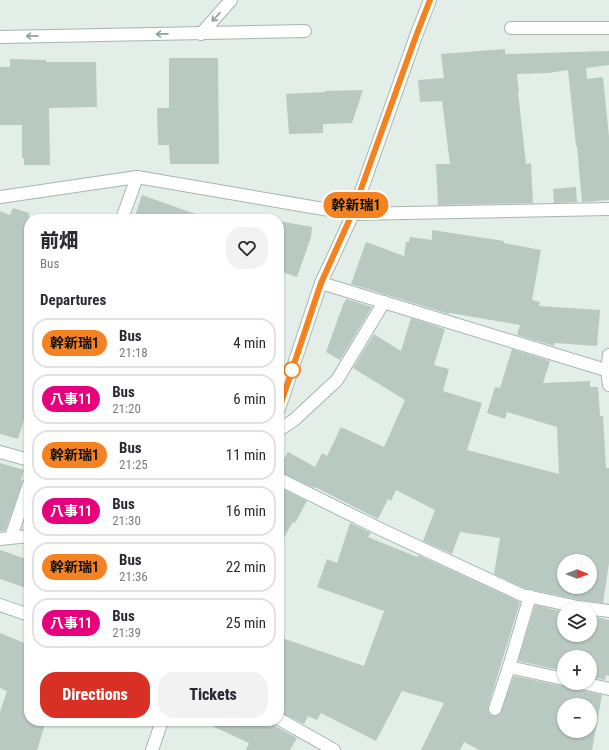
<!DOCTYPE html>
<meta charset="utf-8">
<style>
:root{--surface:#fff;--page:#f2f2f3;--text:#2b2b33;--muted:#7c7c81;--line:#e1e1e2;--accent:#d93025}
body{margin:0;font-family:"Roboto Condensed","Noto Sans JP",sans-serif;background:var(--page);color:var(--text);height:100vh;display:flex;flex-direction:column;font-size:15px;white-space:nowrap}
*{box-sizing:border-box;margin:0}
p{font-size:13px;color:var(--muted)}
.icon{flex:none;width:22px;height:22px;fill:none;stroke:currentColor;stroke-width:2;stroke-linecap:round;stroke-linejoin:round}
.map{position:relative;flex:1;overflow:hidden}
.sheet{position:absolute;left:24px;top:214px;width:260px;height:512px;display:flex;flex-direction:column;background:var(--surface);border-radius:16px;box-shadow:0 1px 3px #0004}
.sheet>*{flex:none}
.badge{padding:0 8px;border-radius:13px;font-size:14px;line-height:26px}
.needle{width:26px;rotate:90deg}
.controls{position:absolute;left:557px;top:554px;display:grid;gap:8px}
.controls a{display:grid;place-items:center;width:40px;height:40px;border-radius:50%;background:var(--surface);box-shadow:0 1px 3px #0004;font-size:20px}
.map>.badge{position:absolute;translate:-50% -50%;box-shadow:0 0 0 2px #fff}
h2{padding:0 16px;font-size:15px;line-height:36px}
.round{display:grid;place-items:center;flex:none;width:42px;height:42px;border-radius:16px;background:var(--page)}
.head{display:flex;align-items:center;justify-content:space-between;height:68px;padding:0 16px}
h1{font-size:19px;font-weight:800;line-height:30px}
.action{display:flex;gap:8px;margin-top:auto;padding:8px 16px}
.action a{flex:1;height:46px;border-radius:16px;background:var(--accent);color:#fff;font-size:16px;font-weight:800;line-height:46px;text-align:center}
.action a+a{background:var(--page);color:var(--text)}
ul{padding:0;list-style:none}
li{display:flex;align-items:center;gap:12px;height:50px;margin:0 8px 6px;padding:0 8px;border:2px solid var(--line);border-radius:16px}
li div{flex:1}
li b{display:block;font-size:15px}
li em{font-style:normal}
li .badge{min-width:44px;font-weight:700;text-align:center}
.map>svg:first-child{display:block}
.building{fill:#b8c9c2;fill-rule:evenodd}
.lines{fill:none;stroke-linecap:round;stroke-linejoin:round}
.street-casing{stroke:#a5b6b0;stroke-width:14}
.secondary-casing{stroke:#a1bab1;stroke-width:14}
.street{stroke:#fff;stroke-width:12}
.secondary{stroke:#fff;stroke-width:12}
.oneway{stroke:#90a09c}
.line-casing{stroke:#fff;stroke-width:9}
.line{stroke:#f58220;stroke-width:6}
.stop-dot{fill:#fff;stroke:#f58220;stroke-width:2}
</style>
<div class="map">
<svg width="609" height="750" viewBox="0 0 609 750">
<rect width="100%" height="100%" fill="#e3eee9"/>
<g class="building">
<path d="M505,49V54L609,51V65L586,68L587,79L603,77L609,137V200L582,202L577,146H576L568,70L549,73L517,74L519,92H518L526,164L531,163L533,203L438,205L436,164H450L442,101L420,102L418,80L444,78L441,54Z"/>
<path d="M169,58H218L219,164H170L169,145H158L157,108H169Z"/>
<path d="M10,59L46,60V62H96L97,107L49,108L50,165H24V158H22V125H0V67H10Z"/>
<path d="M363,90L352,123L323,124V133L289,134L286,94L325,92V91Z"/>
<path d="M576,187L577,202L554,203L553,189Z"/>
<path d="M142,195L201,216V219H134Z"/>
<path d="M13,208L29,213V404L18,439L0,434V211L10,215Z"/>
<path d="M279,221L312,227L311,237L297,277L279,271Z"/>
<path d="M432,230L504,241V243L541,250L532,300L540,302L539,306L600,310L597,346L555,343L554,346L517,335L520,325L450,313L449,314L351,284L366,242L404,256L406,242H409L410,237L432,240Z"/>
<path d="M346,299L372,307L340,360L326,352L344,302H345Z"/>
<path d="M411,318L445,329L434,365L449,369L443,391L482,403L467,450L559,474L557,427L507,412L505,419L487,413L495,387L500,388L512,349L550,361L543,383L590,381V387H598L600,416H603L606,468H609V563L603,603L579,600L524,588L494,574L500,538L460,532L452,554L423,541L435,510L396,490L391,501L388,499L378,519L315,487L314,488L279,472V467L288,452L315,467L322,453L327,456L341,427L384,447L405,400L353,368L374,334L401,351ZM564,561H590V587H564Z"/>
<path d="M0,463L24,470L21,480L23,481L5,531H0Z"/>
<path d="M279,487L307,501L295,523L293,522L279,546Z"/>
<path d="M350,523L371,533L368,537L417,557L418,555L520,602L488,707V711L490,714L493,716L500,714L514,676L562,686H567L570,683H575L577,688L580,690L602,695L592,750H479L464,742L460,750H421L444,703L402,691L376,741L321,713L317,720L308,716L304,724L279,712V637L364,666L384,611L317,587L327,559L337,563ZM564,705H590V731H564Z"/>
<path d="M0,550L29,560V589L0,579Z"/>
<path d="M535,605L564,612V635H590V616L601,618L609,620V676L606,675L605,680L590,677V657H564V671L518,661Z"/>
<path d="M0,633L29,645V721H46L37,750H0V712L7,691L0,688Z"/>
<path d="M201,721H272L275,726L297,738L290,750H246L249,743Z"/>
</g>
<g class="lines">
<defs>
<g id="street">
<path d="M511,28H609"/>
<path d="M201,34L231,0"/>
<path d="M0,37L305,31"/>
<path d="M0,197L137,177L353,214L609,209"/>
<path d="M122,219L137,177"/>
<path d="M321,283L609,371"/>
<path d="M609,355L607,370L609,385"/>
<path d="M279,430L294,420L337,380L384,302"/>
<path d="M0,452L29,460"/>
<path d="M279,479L382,530L522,595L578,607L609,611"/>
<path d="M11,537L29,484"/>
<path d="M0,539L29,536"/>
<path d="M0,605L29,615"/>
<path d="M509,667L564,679"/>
<path d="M582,683L609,689"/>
<path d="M495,709L509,667L530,596"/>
<path d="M279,719L334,750"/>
</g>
<g id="secondary">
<path d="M279,409L321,283L353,214L416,36L430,0"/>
<path d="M152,750L162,721"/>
</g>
</defs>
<use href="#street" class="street-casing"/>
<use href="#secondary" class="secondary-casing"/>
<use href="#street" class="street"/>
<use href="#secondary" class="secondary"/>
</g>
<defs><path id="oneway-shaft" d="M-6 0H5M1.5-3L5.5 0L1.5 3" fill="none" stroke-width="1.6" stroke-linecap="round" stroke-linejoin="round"/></defs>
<g class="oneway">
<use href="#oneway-shaft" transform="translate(216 17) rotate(133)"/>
<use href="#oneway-shaft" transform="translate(162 34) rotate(179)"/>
<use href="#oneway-shaft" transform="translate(32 36) rotate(179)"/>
</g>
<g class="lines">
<defs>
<path id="line" d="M279,409L321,283L352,214L416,36L430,0"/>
</defs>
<use href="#line" class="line-casing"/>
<use href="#line" class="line"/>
</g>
<circle class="stop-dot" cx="292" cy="370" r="8"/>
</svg>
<div class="controls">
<a><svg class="needle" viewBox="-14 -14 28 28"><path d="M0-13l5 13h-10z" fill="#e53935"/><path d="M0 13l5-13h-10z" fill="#7c7c81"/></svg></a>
<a><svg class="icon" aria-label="layers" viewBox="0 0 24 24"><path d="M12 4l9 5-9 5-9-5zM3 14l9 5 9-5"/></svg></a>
<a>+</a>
<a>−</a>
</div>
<b class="badge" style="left:356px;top:205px;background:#f58220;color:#111">幹新瑞1</b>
<section class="sheet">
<div class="head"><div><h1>前畑</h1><p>Bus</p></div><a class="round"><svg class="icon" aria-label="heart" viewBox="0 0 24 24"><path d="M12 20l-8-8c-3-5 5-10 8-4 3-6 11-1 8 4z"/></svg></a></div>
<h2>Departures</h2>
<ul>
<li><span class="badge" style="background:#f58220;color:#111">幹新瑞1</span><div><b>Bus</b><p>21:18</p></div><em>4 min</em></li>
<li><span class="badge" style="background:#e6007e;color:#fff">八事11</span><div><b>Bus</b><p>21:20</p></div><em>6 min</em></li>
<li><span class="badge" style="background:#f58220;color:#111">幹新瑞1</span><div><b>Bus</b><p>21:25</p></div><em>11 min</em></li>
<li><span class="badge" style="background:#e6007e;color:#fff">八事11</span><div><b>Bus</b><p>21:30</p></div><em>16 min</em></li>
<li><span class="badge" style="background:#f58220;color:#111">幹新瑞1</span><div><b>Bus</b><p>21:36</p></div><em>22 min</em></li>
<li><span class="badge" style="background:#e6007e;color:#fff">八事11</span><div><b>Bus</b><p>21:39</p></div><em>25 min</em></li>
</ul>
<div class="action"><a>Directions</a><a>Tickets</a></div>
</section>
</div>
